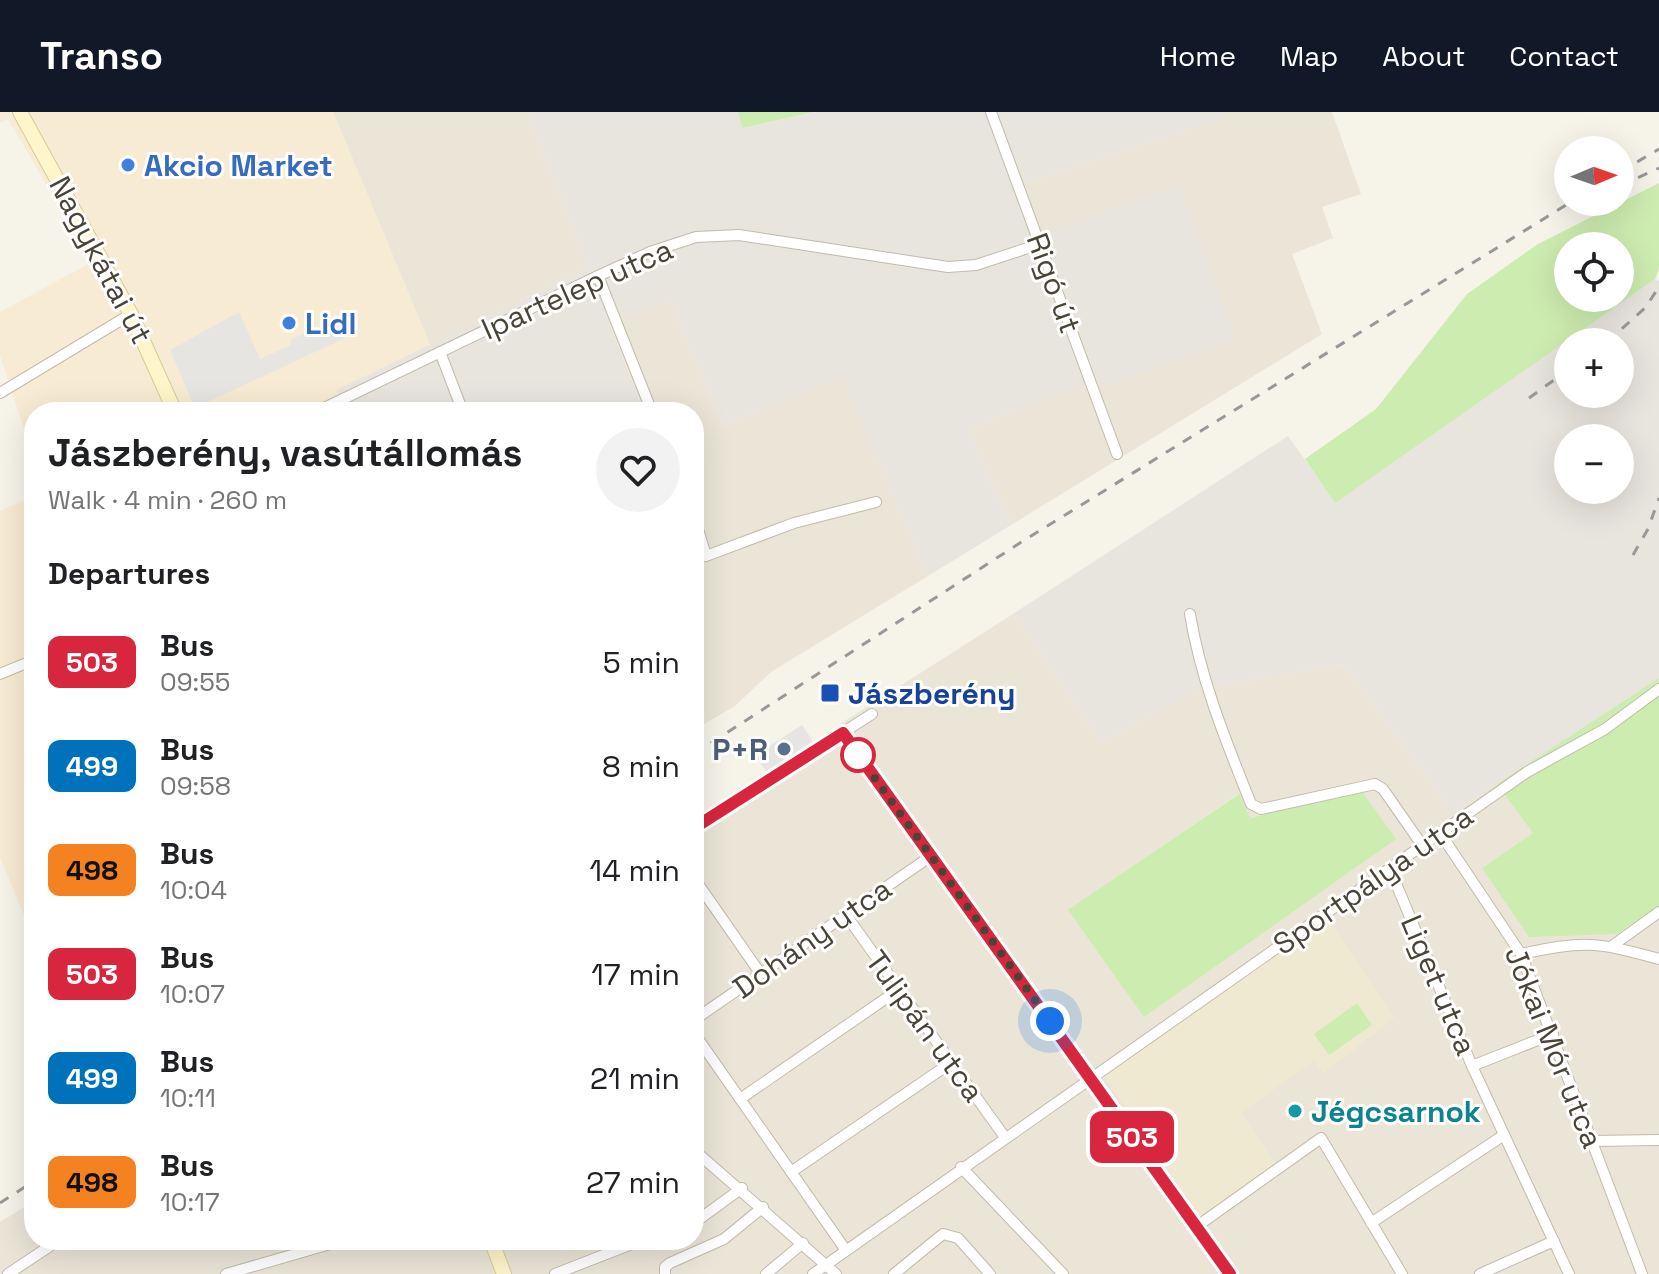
<!DOCTYPE html>
<meta charset="utf-8">
<style>
:root{--surface:#fff;--page:#f2f2f2;--text:#202124;--muted:#757577;--accent:#111827}
body{margin:0;font-family:"Space Grotesk",sans-serif;background:var(--page);color:var(--text);height:100vh;display:flex;flex-direction:column;font-size:30px;white-space:nowrap}
*{box-sizing:border-box;margin:0}
p{font-size:26px;color:var(--muted)}
.icon{flex:none;width:44px;height:44px;fill:none;stroke:currentColor;stroke-width:2;stroke-linecap:round;stroke-linejoin:round}
.map{position:relative;flex:1;overflow:hidden}
.side{position:absolute;left:24px;top:290px;width:680px;height:848px;display:flex;flex-direction:column;background:var(--surface);border-radius:32px;box-shadow:0 8px 32px #0002}
.side>*{flex:none}
.badge{padding:0 16px;border-radius:12px;font-size:28px;line-height:52px}
.needle{width:52px;rotate:88deg}
.buttons{position:absolute;left:1554px;top:24px;display:grid;gap:16px}
.buttons a{display:grid;place-items:center;width:80px;height:80px;border-radius:50%;background:var(--surface);box-shadow:0 8px 32px #0002;font-size:40px}
.you{position:absolute;width:40px;height:40px;margin:-20px;border:6px solid #fff;border-radius:50%;background:#1a73e8;box-shadow:0 0 0 12px #1a73e833}
.map>.badge{position:absolute;translate:-50% -50%;box-shadow:0 0 0 4px #fff}
h2{padding:0 24px;font-size:30px;line-height:72px}
.round{display:grid;place-items:center;flex:none;width:84px;height:84px;border-radius:42px;background:var(--page)}
.head{display:flex;align-items:center;justify-content:space-between;height:136px;padding:0 24px}
h1{font-size:38px;font-weight:700;line-height:60px}
ul{padding:0;list-style:none}
li{display:flex;align-items:center;gap:24px;height:104px;padding:0 24px}
li div{flex:1}
li b{display:block;font-size:30px}
li em{font-style:normal}
li .badge{min-width:88px;font-weight:700;text-align:center}
header{display:flex;align-items:center;gap:48px;box-sizing:border-box;height:112px;padding:0 40px;background:var(--accent);color:#fff}
header strong{font-size:38px}
nav{display:flex;gap:44px;margin-inline-start:auto;font-size:28px}
.map>svg:first-child{display:block}
.residential{fill:#eae5d7;fill-rule:evenodd}
.commercial{fill:#f8ebd3}
.industrial{fill:#e8e4de;fill-rule:evenodd}
.education{fill:#f0e9d2}
.green{fill:#cdecaf;fill-rule:evenodd}
.parking{fill:#e7e5e1}
.lines{fill:none;stroke-linecap:round;stroke-linejoin:round}
.street-casing{stroke:#c2bbab;stroke-width:12}
.secondary-casing{stroke:#d9cb96;stroke-width:16}
.street{stroke:#fff;stroke-width:10}
.secondary{stroke:#fff5ca;stroke-width:14}
.rail{stroke:#989898;stroke-width:3;stroke-dasharray:10 10;stroke-linecap:butt}
.line-casing{stroke:#fff;stroke-width:18}
.line{stroke:#d7263d;stroke-width:12}
.walk{stroke:#4a4437;stroke-width:8;stroke-dasharray:0 14.4}
.shop-dot{fill:#3f7fe0;stroke:#fff;stroke-width:3}
.transit-dot{fill:#1a4fb4;stroke:#fff;stroke-width:3}
.service-dot{fill:#5c6f8a;stroke:#fff;stroke-width:3}
.stop-dot{fill:#fff;stroke:#d7263d;stroke-width:4}
.culture-dot{fill:#0f9aa8;stroke:#fff;stroke-width:3}
.labels{text-anchor:middle;dominant-baseline:central;stroke-width:6;stroke-linejoin:round;paint-order:stroke}
.shop-label{font-size:30px;font-weight:bold;fill:#366cbe;stroke:#fff;text-anchor:start}
.street-label{font-size:30px;fill:#4a4437;stroke:#fff}
.transit-label{font-size:30px;font-weight:bold;fill:#164399;stroke:#fff;text-anchor:start}
.service-label{font-size:30px;font-weight:bold;fill:#4e5e75;stroke:#fff;text-anchor:end}
.culture-label{font-size:30px;font-weight:bold;fill:#0d838f;stroke:#fff;text-anchor:start}
</style>
<header>
<strong>Transo</strong>
<nav><a>Home</a><a>Map</a><a>About</a><a>Contact</a></nav>
</header>
<div class="map">
<svg width="1659" height="1162" viewBox="0 0 1659 1162">
<rect width="100%" height="100%" fill="#f6f3e9"/>
<g class="residential">
<path d="M333,0H527L589,156L430,233Z"/>
<path d="M1225,0H1332L1361,82L1322,95L1333,126L1292,142L1322,222L1011,413L968,317L1096,267L1099,275L1023,72L1226,5Z"/>
<path d="M670,188L724,314L842,263L928,464L771,560L735,594L694,618V445L699,441L694,430V300H644L610,211Z"/>
<path d="M1013,502L1102,631L1194,578L1344,552L1452,700L1497,672L1534,721L1482,756L1617,822L1659,794V1162H0V1110L34,1089V1128H694V705ZM1361,678L1069,798L1238,682L1249,706Z"/>
</g>
<g class="commercial">
<path d="M0,0H333L430,233L336,278L344,300H34V349L0,243V200L92,150L8,7L0,11Z"/>
<path d="M34,384V828L0,745V399Z"/>
</g>
<g class="industrial">
<path d="M527,0H738L744,16L815,0H1225L1227,5L1023,72L1042,123L1179,72L1236,227L1099,276L1095,268L968,317L1011,413L928,464L842,264L724,314L670,188L610,212L644,300H344L336,278L589,156Z"/>
<path d="M1655,167L1659,169V566L1600,608L1452,700L1344,552L1195,578L1102,631L1013,502L1288,324L1335,390ZM1568,230H1620V282H1568ZM1568,326H1620V378H1568Z"/>
</g>
<path class="education" d="M1327,805L1394,906L1324,961L1313,949L1241,1001L1277,1053L1201,1106L1103,963Z"/>
<g class="green">
<path d="M738,0H814L743,16Z"/>
<path d="M1659,71V157L1655,167L1335,391L1305,347L1376,297L1467,182L1538,132ZM1568,134H1620V186H1568Z"/>
<path d="M1659,566V794L1617,822L1529,825L1482,756L1533,721L1497,672Z"/>
<path d="M1361,678L1396,727L1144,905L1068,798L1239,682L1250,706Z"/>
<path d="M1357,891L1372,913L1329,943L1314,922Z"/>
</g>
<g class="parking">
<path d="M239,200L260,247L291,233L290,228L337,207L345,226L195,296L170,238Z"/>
<path d="M802,613L814,631L767,661L755,643Z"/>
</g>
<g class="lines">
<defs>
<g id="street">
<path d="M991,0L1117,342"/>
<path d="M598,164L652,300"/>
<path d="M440,240L463,300"/>
<path d="M0,281L131,202"/>
<path d="M316,300L598,164L650,140L696,125L739,123L948,155L976,153L1040,132"/>
<path d="M694,404L706,444L794,411L876,390"/>
<path d="M1190,502C1201,569 1226,629 1251,692L1261,697L1375,672L1383,677L1422,733"/>
<path d="M0,562L34,548"/>
<path d="M694,716L872,602"/>
<path d="M1440,721L1521,842L1642,1162"/>
<path d="M1390,757L1472,954L1569,1162"/>
<path d="M694,766L760,861"/>
<path d="M846,803L1004,1024"/>
<path d="M1612,834L1659,800"/>
<path d="M1521,842C1583,828 1598,830 1659,847"/>
<path d="M694,908L931,744"/>
<path d="M694,921L845,1137"/>
<path d="M1472,954L1553,922"/>
<path d="M740,987L898,878"/>
<path d="M1592,1029L1659,1028"/>
<path d="M694,1038L836,1162"/>
<path d="M961,1055L1063,1162"/>
<path d="M791,1060L952,950"/>
<path d="M694,1111L742,1076"/>
<path d="M1371,1111L1504,1023"/>
<path d="M1196,1115L1321,1026L1402,1162"/>
<path d="M8,1162L59,1128"/>
<path d="M226,1162L344,1128"/>
<path d="M555,1162L642,1128"/>
<path d="M665,1162V1155L670,1151L724,1127L763,1095"/>
<path d="M766,1162L803,1131"/>
<path d="M813,1162L1527,660L1605,617L1659,577"/>
<path d="M894,1162L943,1122L958,1126L990,1162"/>
<path d="M1480,1162L1554,1129"/>
</g>
<g id="secondary">
<path d="M20,0L131,202L175,300"/>
<path d="M843,621L1230,1162"/>
<path d="M491,1128L504,1162"/>
</g>
</defs>
<use href="#street" class="street-casing"/>
<use href="#secondary" class="secondary-casing"/>
<use href="#street" class="street"/>
<use href="#secondary" class="secondary"/>
<g class="rail">
<path d="M1620,60L1659,37"/>
<path d="M1620,74L1659,56"/>
<path d="M1607,230L1645,196L1659,175"/>
<path d="M1529,286L1568,258"/>
<path d="M1633,443L1648,417L1659,386"/>
<path d="M694,642L1023,429L1571,90"/>
<path d="M0,1091L34,1069"/>
</g>
</g>
<g class="lines">
<defs>
<path id="line" d="M694,716L843,621L1230,1162"/>
</defs>
<use href="#line" class="line-casing"/>
<use href="#line" class="line"/>
<path class="walk" d="M858,643L1050,909"/>
</g>
<g class="shop-dot">
<circle cx="128" cy="53" r="8"/>
<circle cx="289" cy="211" r="8"/>
</g>
<rect class="transit-dot" x="820" y="571" width="20" height="20" rx="4"/>
<circle class="service-dot" cx="784" cy="637" r="8"/>
<circle class="stop-dot" cx="858" cy="643" r="16"/>
<circle class="culture-dot" cx="1295" cy="999" r="8"/>
<g class="labels">
<g class="shop-label">
<text x="144" y="53">Akcio Market</text>
<text x="305" y="211">Lidl</text>
</g>
<g class="street-label">
<text transform="translate(101 148) rotate(62)">Nagykátai út</text>
<text transform="translate(1054 171) rotate(70)">Rigó út</text>
<text transform="translate(577 177) rotate(-24)">Ipartelep utca</text>
<text transform="translate(1373 768) rotate(-35)">Sportpálya utca</text>
<text transform="translate(812 826) rotate(-35)">Dohány utca</text>
<text transform="translate(1439 873) rotate(67)">Liget utca</text>
<text transform="translate(925 914) rotate(54)">Tulipán utca</text>
<text transform="translate(1554 935) rotate(68)">Jókai Mór utca</text>
</g>
<g class="transit-label">
<text x="848" y="581">Jászberény</text>
</g>
<g class="service-label">
<text x="768" y="637">P+R</text>
</g>
<g class="culture-label">
<text x="1311" y="999">Jégcsarnok</text>
</g>
</g>
</svg>
<div class="buttons">
<a><svg class="needle" viewBox="-14 -14 28 28"><path d="M0-13l5 13h-10z" fill="#e53935"/><path d="M0 13l5-13h-10z" fill="#757577"/></svg></a>
<a><svg class="icon" aria-label="locate" viewBox="0 0 24 24"><circle cx="12" cy="12" r="6"/><path d="M12 2v4M12 18v4M2 12h4M18 12h4"/></svg></a>
<a>+</a>
<a>−</a>
</div>
<div class="you" style="left:1050px;top:909px"></div>
<b class="badge" style="left:1132px;top:1025px;background:#d7263d;color:#fff">503</b>
<section class="side">
<div class="head"><div><h1>Jászberény, vasútállomás</h1><p>Walk · 4 min · 260 m</p></div><a class="round"><svg class="icon" aria-label="heart" viewBox="0 0 24 24"><path d="M12 20l-8-8c-3-5 5-10 8-4 3-6 11-1 8 4z"/></svg></a></div>
<h2>Departures</h2>
<ul>
<li><span class="badge" style="background:#d7263d;color:#fff">503</span><div><b>Bus</b><p>09:55</p></div><em>5 min</em></li>
<li><span class="badge" style="background:#0072bc;color:#fff">499</span><div><b>Bus</b><p>09:58</p></div><em>8 min</em></li>
<li><span class="badge" style="background:#f58220;color:#111">498</span><div><b>Bus</b><p>10:04</p></div><em>14 min</em></li>
<li><span class="badge" style="background:#d7263d;color:#fff">503</span><div><b>Bus</b><p>10:07</p></div><em>17 min</em></li>
<li><span class="badge" style="background:#0072bc;color:#fff">499</span><div><b>Bus</b><p>10:11</p></div><em>21 min</em></li>
<li><span class="badge" style="background:#f58220;color:#111">498</span><div><b>Bus</b><p>10:17</p></div><em>27 min</em></li>
</ul>
</section>
</div>
